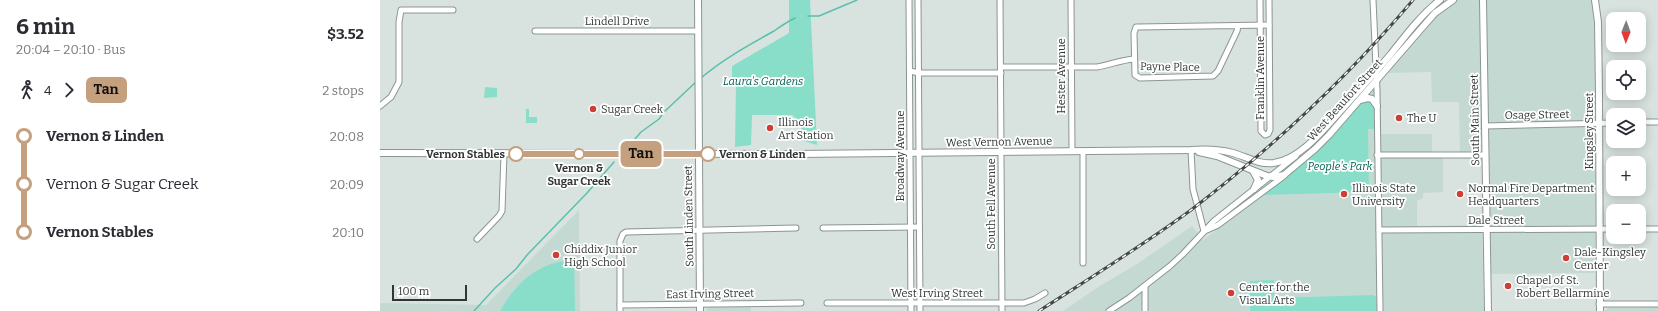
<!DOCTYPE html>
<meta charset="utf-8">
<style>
:root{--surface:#fff;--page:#f7f7f7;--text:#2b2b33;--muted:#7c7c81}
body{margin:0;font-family:Bitter,serif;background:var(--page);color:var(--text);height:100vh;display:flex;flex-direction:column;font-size:15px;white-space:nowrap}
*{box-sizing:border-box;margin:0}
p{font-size:13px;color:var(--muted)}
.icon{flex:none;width:22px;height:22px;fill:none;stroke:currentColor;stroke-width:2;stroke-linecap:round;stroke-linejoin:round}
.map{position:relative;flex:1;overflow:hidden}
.details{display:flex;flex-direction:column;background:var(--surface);width:380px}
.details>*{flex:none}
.badge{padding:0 8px;border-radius:6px;font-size:14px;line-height:26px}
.needle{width:26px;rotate:181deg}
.buttons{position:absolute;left:1226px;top:12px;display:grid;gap:8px}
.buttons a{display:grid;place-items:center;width:40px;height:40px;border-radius:8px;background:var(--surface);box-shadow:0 2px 10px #0003;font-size:20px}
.scale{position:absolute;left:12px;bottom:10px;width:75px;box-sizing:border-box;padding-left:4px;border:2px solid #313635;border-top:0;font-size:11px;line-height:14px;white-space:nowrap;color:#313635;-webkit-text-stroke:3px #fff;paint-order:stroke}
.map>.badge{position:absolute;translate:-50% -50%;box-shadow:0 0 0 2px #fff}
.legs{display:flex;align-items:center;gap:6px;height:44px;padding:0 16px;font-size:13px}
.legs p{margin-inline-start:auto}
.head{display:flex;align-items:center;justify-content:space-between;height:68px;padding:0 16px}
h1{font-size:22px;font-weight:700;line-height:30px}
ul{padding:0 16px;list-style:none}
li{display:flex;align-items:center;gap:14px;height:48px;font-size:15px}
li i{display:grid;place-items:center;width:6px;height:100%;margin:0 5px;background:currentColor}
li i::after{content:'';width:10px;height:10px;margin:-5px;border:3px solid;border-radius:50%;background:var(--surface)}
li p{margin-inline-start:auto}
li:first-child i{background:linear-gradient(#0000 50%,currentColor 0)}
li:last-child i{background:linear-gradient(currentColor 50%,#0000 0)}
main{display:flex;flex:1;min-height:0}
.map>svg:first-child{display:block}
.built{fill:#c5d9d3}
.green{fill:#89deca}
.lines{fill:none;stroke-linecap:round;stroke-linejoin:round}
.stream{stroke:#59c0ab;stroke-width:1.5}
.minor-casing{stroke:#8b9693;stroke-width:7}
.major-casing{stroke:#8b9693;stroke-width:8}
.minor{stroke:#fff;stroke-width:5}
.major{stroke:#fff;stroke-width:6}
.rail-casing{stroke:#444948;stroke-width:3}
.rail{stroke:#fff;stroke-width:1.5;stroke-dasharray:4.5;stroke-linecap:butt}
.line-1-casing{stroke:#fff;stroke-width:9}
.line-1{stroke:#c5a07f;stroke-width:6}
.poi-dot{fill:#cd3f36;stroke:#fff;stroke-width:1.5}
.stop-1-dot{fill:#fff;stroke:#c5a07f;stroke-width:2}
.labels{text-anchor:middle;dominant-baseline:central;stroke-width:3.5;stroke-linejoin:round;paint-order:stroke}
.street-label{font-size:11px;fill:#313635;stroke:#fff}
.park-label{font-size:11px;font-style:italic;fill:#015e50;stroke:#fff}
.poi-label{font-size:11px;fill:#313635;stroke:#fff;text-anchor:start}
.stop-label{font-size:11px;font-weight:bold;fill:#313635;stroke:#fff;text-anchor:end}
</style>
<main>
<section class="details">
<div class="head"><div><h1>6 min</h1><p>20:04 – 20:10 · Bus</p></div><b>$3.52</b></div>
<div class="legs"><svg class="icon" aria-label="walk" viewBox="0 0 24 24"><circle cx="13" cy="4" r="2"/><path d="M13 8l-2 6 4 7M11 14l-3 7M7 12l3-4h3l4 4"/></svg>4<svg class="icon" aria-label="forward" viewBox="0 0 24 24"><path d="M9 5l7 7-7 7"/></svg><b class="badge" style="background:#c5a07f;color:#111">Tan</b><p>2 stops</p></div>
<ul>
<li><i style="color:#c5a07f"></i><b>Vernon &amp; Linden</b><p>20:08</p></li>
<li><i style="color:#c5a07f"></i><span>Vernon &amp; Sugar Creek</span><p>20:09</p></li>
<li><i style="color:#c5a07f"></i><b>Vernon Stables</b><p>20:10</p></li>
</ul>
</section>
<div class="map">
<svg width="1278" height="311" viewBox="0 0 1278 311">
<rect width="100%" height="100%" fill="#d8e3e0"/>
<g class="built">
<path d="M1076,0H1211L1216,27V201L1215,273L1111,274L1109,161H1101L1096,158H1080L1079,102H1052L1051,72L1007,73L1059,12Z"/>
<path d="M1001,79L1000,84L1001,134H1052V152H1063V192L1043,193V198L1037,201V226L1100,225L1102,222L1104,311H683L718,287L757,264L812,226L823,240L920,166L949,140Z"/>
<path d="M199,210L200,311H0V303L106,305Z"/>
<path d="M329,307H371V311H327V308Z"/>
<path d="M1278,307V311H1225L1229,308Z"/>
</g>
<g class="green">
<path d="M409,0H430L437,145L424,141L420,123L412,115H372L371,145L355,147L356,84H352V66L409,33Z"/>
<path d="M105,87L117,88V97L104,98Z"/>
<path d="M986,100L992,103L994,105V129H988L989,192L884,195L920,166L949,140L981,103Z"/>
<path d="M146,109H149V117H157V123H146Z"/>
<path d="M194,260L195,311H120C136,282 160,261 194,260Z"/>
<path d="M894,280V298L993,295L996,297L997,311H870V281Z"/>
</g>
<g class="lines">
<g class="stream">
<path d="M428,16H439L477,0"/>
<path d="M321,78C343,59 369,45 394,31C401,26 407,22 415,18"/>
<path d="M249,146L261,132L279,119L284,112L317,81"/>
<path d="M94,311L115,288L136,269L147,255L207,193L234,162"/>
</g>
<defs>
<g id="minor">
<path d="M529,0L531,311"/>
<path d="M538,0L540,311"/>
<path d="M620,0L622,311"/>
<path d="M691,0L692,151"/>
<path d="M880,0L881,131L885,135L888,134L890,130L889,0"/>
<path d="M993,0L997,90L1000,311"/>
<path d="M858,26L857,31L838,71L833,76L760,78L755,75L754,33L756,27H758L889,25"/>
<path d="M155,31H318"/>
<path d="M621,67H717C729,65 741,60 754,59"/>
<path d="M530,71L539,73H621"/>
<path d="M0,106L11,97L19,82V22L21,10H73"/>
<path d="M1259,122H1278"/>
<path d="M1105,126L1233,123"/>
<path d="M811,150L813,189L824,231"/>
<path d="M703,151V263"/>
<path d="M997,155H1105"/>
<path d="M443,228L539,227"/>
<path d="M1259,229H1278"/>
<path d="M827,230L838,225L904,176"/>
<path d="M999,230L1233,229"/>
<path d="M97,239L119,216L122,211L124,154"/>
<path d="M765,286V311"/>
<path d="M447,303H644L655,299L665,293"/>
<path d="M1219,304H1278"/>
<path d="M240,305L421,303"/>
<path d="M240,311V241L243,234L246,232L416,228"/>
<path d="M729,311L749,298L790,266L803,254L834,221L916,156"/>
</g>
<g id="major">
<path d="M318,0L320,311"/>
<path d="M1103,0L1108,311"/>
<path d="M1215,0L1218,22L1219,93L1220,311"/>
<path d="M980,100L988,98L992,99L997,106"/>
<path d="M819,152L837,156L887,176L894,177L904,175L935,149L949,135L1047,22L1055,13L1073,0"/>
<path d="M0,153L416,154L811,150C826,149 839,149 853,153C867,157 879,165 894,163C919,159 941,133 956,116C975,95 993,75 1011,54C1026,35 1041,15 1060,0"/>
<path d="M873,171L878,180L874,189"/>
</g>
</defs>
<use href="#minor" class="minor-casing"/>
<use href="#major" class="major-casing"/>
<use href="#minor" class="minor"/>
<use href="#major" class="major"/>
<defs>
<path id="rail" d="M659,311C710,278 762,246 811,210C892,148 967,78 1033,0"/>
</defs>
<use href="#rail" class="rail-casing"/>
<use href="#rail" class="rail"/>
</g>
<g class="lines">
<defs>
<path id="line-1" d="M136,154H328"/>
</defs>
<use href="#line-1" class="line-1-casing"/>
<use href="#line-1" class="line-1"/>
</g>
<g class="poi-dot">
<circle cx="213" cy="109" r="4"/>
<circle cx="1019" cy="118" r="4"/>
<circle cx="390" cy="128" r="4"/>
<circle cx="964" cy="194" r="4"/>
<circle cx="1080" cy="194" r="4"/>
<circle cx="176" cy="255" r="4"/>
<circle cx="1186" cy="258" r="4"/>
<circle cx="1128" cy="286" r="4"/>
<circle cx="851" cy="293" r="4"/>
</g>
<g class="stop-1-dot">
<circle cx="136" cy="154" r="7"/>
<circle cx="199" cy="154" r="5"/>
<circle cx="328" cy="154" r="7"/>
</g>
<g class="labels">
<g class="street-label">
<text x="237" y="21">Lindell Drive</text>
<text transform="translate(790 67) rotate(1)">Payne Place</text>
<text transform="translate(681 76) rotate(-90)">Hester Avenue</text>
<text transform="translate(880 78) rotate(-90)">Franklin Avenue</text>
<text transform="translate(965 100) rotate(-48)">West Beaufort Street</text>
<text transform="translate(1157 115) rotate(-1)">Osage Street</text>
<text transform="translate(1095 120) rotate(-91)">South Main Street</text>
<text transform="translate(1209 131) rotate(-90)">Kingsley Street</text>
<text transform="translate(619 142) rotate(-1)">West Vernon Avenue</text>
<text transform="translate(520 156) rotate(-90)">Broadway Avenue</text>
<text transform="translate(611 204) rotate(-90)">South Fell Avenue</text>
<text transform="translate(309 216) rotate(-91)">South Linden Street</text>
<text x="1116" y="220">Dale Street</text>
<text x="557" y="293">West Irving Street</text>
<text transform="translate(330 294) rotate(-1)">East Irving Street</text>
</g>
<g class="park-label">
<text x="383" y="81">Laura's Gardens</text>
<text x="960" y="166">People's Park</text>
</g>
<g class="poi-label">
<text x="221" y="109">Sugar Creek</text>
<text x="1027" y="118">The U</text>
<text x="398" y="122">Illinois<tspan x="398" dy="13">Art Station</tspan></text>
<text x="972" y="188">Illinois State<tspan x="972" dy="13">University</tspan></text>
<text x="1088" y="188">Normal Fire Department<tspan x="1088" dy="13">Headquarters</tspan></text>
<text x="184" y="249">Chiddix Junior<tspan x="184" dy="13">High School</tspan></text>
<text x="1194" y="252">Dale-Kingsley<tspan x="1194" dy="13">Center</tspan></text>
<text x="1136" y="280">Chapel of St.<tspan x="1136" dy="13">Robert Bellarmine</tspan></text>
<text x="859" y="287">Center for the<tspan x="859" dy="13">Visual Arts</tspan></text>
</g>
<g class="stop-label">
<text x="125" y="154">Vernon Stables</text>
<text x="339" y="154" text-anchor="start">Vernon &amp; Linden</text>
<text x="199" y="168" text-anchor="middle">Vernon &amp;<tspan x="199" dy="13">Sugar Creek</tspan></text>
</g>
</g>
</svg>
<div class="buttons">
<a><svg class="needle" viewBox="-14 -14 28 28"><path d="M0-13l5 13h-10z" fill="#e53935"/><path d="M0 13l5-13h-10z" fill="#7c7c81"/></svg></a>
<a><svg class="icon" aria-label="locate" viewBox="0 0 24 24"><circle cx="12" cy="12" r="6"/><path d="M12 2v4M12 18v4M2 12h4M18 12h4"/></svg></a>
<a><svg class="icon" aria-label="layers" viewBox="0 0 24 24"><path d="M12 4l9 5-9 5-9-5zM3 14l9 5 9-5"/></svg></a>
<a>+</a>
<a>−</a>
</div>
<div class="scale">100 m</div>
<b class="badge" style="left:261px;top:154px;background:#c5a07f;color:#111">Tan</b>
</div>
</main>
